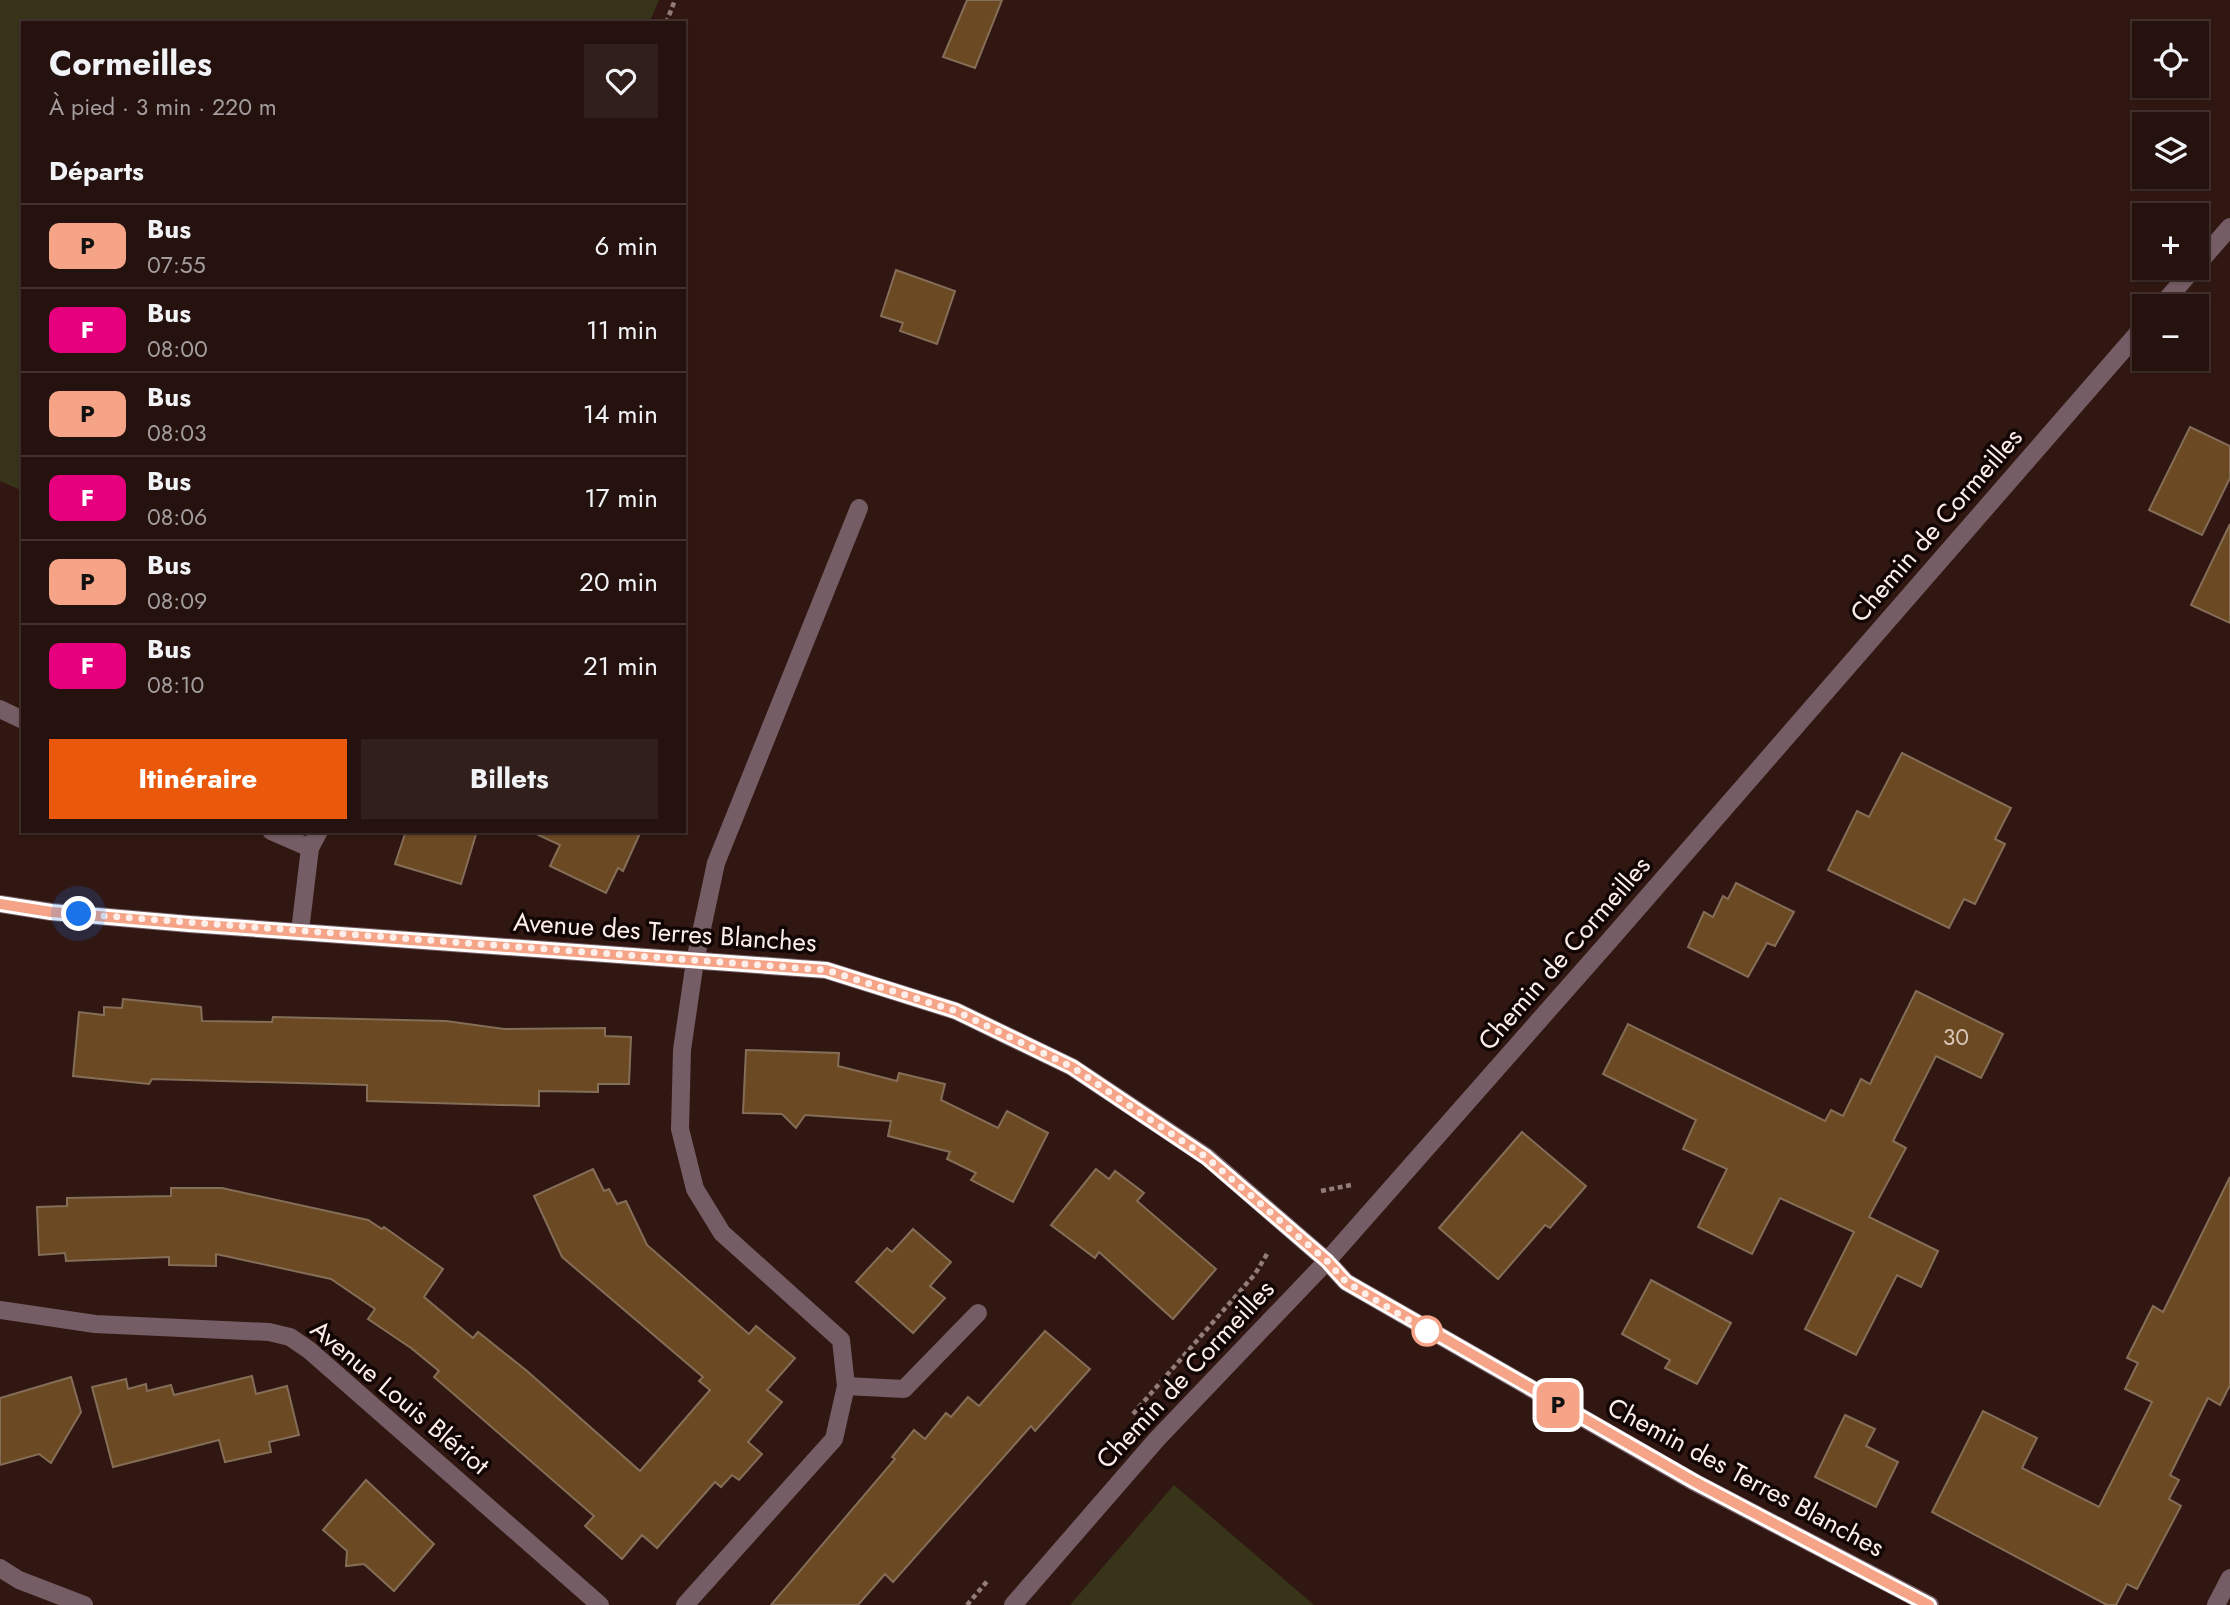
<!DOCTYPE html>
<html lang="fr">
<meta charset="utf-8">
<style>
:root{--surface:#25110e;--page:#311f1c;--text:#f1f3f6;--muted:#a39d9e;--line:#42312e;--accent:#ea580c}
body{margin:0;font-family:Jost,sans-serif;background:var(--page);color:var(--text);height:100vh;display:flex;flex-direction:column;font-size:26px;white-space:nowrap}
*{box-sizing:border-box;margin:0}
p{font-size:23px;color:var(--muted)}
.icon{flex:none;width:38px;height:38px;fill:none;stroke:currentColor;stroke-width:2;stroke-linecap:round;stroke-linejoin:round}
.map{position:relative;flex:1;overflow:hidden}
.panel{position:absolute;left:21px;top:21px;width:665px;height:812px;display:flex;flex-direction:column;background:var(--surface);border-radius:0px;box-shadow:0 2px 5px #0004,0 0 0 2px var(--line)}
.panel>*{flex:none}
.badge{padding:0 14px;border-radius:10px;font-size:24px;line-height:46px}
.controls{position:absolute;left:2132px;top:21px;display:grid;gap:14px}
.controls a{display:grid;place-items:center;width:77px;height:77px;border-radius:0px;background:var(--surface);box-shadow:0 2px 5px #0004,0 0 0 2px var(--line);font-size:35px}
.you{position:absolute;width:35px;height:35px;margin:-18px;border:5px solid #fff;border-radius:50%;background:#1a73e8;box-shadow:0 0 0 10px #1a73e833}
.map>.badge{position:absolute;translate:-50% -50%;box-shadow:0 0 0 4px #fff}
h2{padding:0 28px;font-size:26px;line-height:63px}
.round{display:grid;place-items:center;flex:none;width:74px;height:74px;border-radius:0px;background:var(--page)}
.headline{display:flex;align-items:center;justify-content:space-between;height:119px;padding:0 28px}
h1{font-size:33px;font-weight:700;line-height:52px}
.button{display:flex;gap:14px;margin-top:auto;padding:14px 28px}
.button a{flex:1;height:80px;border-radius:0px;background:var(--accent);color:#fff;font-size:28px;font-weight:700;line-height:80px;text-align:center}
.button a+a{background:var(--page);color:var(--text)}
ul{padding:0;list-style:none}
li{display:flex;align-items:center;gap:21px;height:84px;padding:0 28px;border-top:2px solid var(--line)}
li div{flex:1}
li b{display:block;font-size:26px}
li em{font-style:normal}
li .badge{min-width:77px;font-weight:700;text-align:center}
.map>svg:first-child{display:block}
.green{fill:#383419}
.building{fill:#6b4922;stroke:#846e58;stroke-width:2}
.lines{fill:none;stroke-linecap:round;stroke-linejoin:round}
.path{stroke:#927d78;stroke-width:4.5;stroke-dasharray:5 3.5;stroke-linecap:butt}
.minor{stroke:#745d64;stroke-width:18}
.line-casing{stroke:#fff;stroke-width:16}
.line{stroke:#f5a488;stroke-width:10}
.walk{stroke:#fdeeea;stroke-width:7;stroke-dasharray:0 12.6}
.stop-dot{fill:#fff;stroke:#f5a488;stroke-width:3.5}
.labels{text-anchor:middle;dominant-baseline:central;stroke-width:7;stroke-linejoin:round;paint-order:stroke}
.number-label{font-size:23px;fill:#d8c5b8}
.street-label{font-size:26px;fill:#fdeeea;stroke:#110604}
</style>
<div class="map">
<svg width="2230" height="1605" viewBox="0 0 2230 1605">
<rect width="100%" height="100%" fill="#311712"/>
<g class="green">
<path d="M0,0H659L649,23H23V491L0,481Z"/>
<path d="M1174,1485L1314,1605H1070Z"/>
</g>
<g class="building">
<path d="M967,0H1002L975,68L943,57Z"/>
<path d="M896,270L955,291L937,344L900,331L903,323L881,316Z"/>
<path d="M2190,427L2230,446V478L2202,535L2149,510Z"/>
<path d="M2230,524V623L2191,605Z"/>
<path d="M1902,753L2011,808L1995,839L2005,844L1975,904L1964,899L1949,928L1828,870L1857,811L1869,817Z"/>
<path d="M406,831H477L461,884L395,864Z"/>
<path d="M530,831H641L623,871L618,868L606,893L550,866L560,845Z"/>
<path d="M1736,883L1794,912L1775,946L1767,943L1748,977L1688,947L1704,912L1713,917L1723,896L1728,899Z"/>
<path d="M1916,991L2003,1034L1981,1078L1936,1056L1893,1141L1906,1148L1869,1217L1938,1251L1921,1287L1897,1275L1856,1355L1805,1329L1854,1232L1780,1198L1752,1254L1698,1227L1727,1169L1683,1149L1696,1120L1603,1074L1628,1024L1825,1121L1831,1110L1843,1116L1861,1079L1870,1084Z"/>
<path d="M123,999L201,1007L202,1021L272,1022L273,1017L446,1021L504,1029L605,1028V1036L631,1037L629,1084H598V1092L539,1091V1106L367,1101V1085L152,1079L149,1084L73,1076L79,1012L104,1015V1007L122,1008Z"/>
<path d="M746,1050L839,1053L838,1066L897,1081L899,1073L945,1084L941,1100L998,1128L1007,1111L1048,1133L1013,1202L971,1180L976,1173L947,1159L950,1152L888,1136L891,1121L805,1115L796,1128L782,1114L743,1113Z"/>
<path d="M1522,1132L1586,1186L1550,1228L1545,1225L1498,1279L1439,1228Z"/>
<path d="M593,1169L604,1191L609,1189L617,1204L626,1201L647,1245L749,1334L756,1326L795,1358L767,1390L782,1402L748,1442L762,1454L739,1480L732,1475L721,1487L715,1482L657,1548L642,1535L622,1559L585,1526L594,1516L434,1377L439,1371L411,1348L368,1319L375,1309L331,1279L216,1254V1266L169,1265V1257L66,1261L65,1253L39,1255L37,1207L67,1206V1198L171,1196V1188H222L368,1220L382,1229L384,1227L443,1269L424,1297L473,1338L478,1332L527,1371L640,1471L710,1390L699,1381L703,1377L562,1257L534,1196Z"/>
<path d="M1096,1169L1109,1179L1115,1171L1144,1193L1137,1201L1216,1269L1173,1319L1099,1252L1095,1258L1051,1225Z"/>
<path d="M2230,1177V1385L2220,1405L2208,1398L2170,1475L2179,1480L2169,1499L2181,1506L2137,1589L2127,1584L2116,1605H2107L1932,1512L1983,1411L2037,1438L2022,1468L2099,1507L2152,1402L2125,1389L2138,1363L2127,1358L2153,1306L2163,1312Z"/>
<path d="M913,1229L951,1262L930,1286L945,1298L913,1333L856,1282L887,1248L892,1252Z"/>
<path d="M1651,1280L1731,1323L1697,1384L1665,1368L1670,1360L1622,1334Z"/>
<path d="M1045,1331L1090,1369L1035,1431L1031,1426L893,1582L885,1574L858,1605H771L895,1459L892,1457L914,1430L925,1439L946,1413L951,1417L968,1397L979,1406Z"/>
<path d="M252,1376L256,1394L287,1386L299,1435L269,1442L271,1452L225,1462L219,1440L113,1467L92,1387L126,1379L128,1389L146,1384L147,1391L171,1385L174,1395Z"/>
<path d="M71,1377L81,1412L51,1463L39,1454L0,1465V1398Z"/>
<path d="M1845,1415L1875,1429L1866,1446L1898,1462L1876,1507L1815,1477Z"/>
<path d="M366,1480L434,1544L394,1591L364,1564L346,1566L347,1551L323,1530Z"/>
</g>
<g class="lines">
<g class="path">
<path d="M666,23L675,0"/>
<path d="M1321,1191L1351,1185"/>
<path d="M1133,1414L1255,1274L1267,1254"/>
<path d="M967,1605L989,1579"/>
</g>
<g class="minor">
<path d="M2196,266L2230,227"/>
<path d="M2161,306L2194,268"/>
<path d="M0,709L23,720"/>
<path d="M271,831L310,848"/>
<path d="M0,904L52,912L189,924L826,970L956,1011L1072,1067L1207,1157L1327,1261L1346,1282L1694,1482L1930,1605"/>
<path d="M300,931L310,848L319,831"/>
<path d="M0,1310L95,1324L269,1332L290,1337L309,1350L600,1605"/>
<path d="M846,1386L904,1389L978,1313"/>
<path d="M0,1568L19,1580L84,1605"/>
<path d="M685,1605L834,1439L846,1386L841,1340L722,1233L695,1189L680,1129L682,1050L695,961L716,863L859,508"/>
<path d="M1013,1605L1157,1439L1327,1261L1610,940L2144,326"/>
<path d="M2216,1605L2230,1578"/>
</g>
</g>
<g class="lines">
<defs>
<path id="line" d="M0,904L51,912L189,924L826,970L956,1011L1072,1067L1206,1157L1327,1261L1346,1282L1695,1482L1929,1605"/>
</defs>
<use href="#line" class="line-casing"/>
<use href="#line" class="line"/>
<path class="walk" d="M79,914L826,970L956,1011L1072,1067L1206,1157L1327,1261L1346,1282L1427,1331"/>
</g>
<circle class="stop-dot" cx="1427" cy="1331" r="14"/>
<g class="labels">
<g class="number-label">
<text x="1956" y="1037">30</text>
</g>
<g class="street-label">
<text transform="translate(1936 525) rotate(-49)">Chemin de Cormeilles</text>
<text transform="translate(665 932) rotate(4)">Avenue des Terres Blanches</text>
<text transform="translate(1564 953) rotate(-49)">Chemin de Cormeilles</text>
<text transform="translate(1185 1374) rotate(-47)">Chemin de Cormeilles</text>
<text transform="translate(400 1397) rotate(40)">Avenue Louis Blériot</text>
<text transform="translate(1746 1477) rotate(28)">Chemin des Terres Blanches</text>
</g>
</g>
</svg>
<div class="controls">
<a><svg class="icon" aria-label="locate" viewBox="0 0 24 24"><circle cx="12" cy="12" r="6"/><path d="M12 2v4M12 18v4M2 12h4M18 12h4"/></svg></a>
<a><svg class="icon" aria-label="layers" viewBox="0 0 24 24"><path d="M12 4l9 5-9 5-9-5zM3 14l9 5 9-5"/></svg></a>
<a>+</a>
<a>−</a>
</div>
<div class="you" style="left:79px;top:914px"></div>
<b class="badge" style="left:1558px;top:1405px;background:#f5a488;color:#111">P</b>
<section class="panel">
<div class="headline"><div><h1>Cormeilles</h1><p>À pied · 3 min · 220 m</p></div><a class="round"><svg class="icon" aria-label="heart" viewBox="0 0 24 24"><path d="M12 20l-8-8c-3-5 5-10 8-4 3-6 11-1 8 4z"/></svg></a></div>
<h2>Départs</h2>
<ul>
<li><span class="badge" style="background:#f5a488;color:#111">P</span><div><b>Bus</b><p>07:55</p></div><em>6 min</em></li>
<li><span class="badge" style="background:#e6007e;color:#fff">F</span><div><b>Bus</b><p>08:00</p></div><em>11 min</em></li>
<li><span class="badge" style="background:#f5a488;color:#111">P</span><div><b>Bus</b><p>08:03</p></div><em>14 min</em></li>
<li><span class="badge" style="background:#e6007e;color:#fff">F</span><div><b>Bus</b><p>08:06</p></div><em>17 min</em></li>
<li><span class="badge" style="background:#f5a488;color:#111">P</span><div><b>Bus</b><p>08:09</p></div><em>20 min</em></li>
<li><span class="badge" style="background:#e6007e;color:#fff">F</span><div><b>Bus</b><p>08:10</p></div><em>21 min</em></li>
</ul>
<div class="button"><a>Itinéraire</a><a>Billets</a></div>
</section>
</div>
